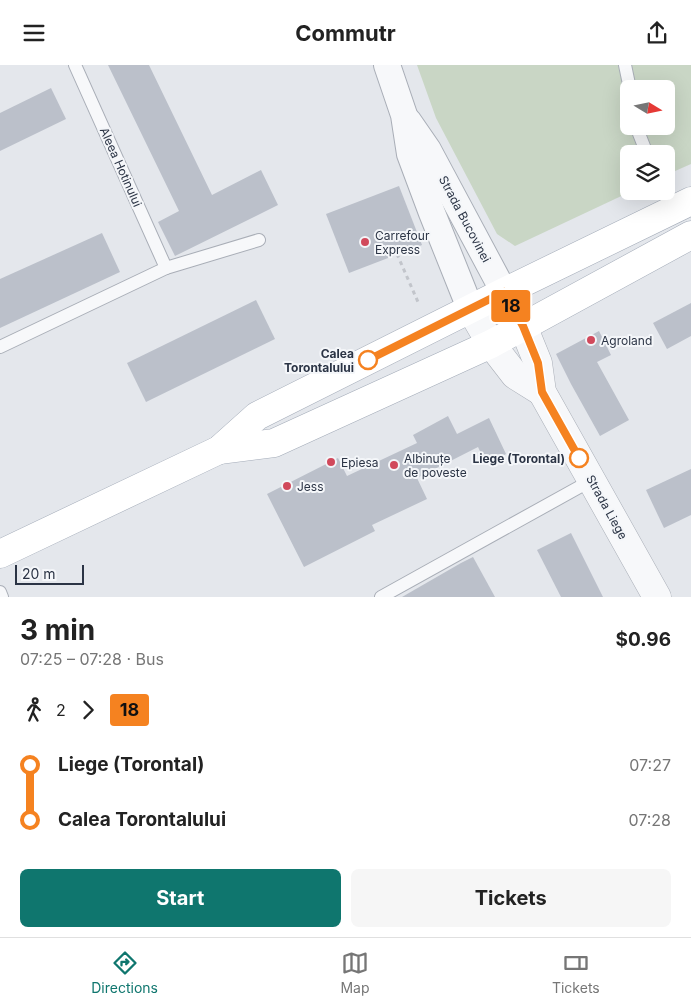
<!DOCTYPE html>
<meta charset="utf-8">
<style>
:root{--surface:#fff;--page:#f6f6f6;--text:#222;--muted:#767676;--line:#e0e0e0;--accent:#0f766e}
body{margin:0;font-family:Inter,sans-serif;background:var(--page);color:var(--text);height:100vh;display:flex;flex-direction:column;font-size:19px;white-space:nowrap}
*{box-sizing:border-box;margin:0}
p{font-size:16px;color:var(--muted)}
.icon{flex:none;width:28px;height:28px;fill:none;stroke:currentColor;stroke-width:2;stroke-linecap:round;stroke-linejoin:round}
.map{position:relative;height:532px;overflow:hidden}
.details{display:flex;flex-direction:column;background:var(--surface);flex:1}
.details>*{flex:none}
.badge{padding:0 10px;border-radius:4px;font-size:18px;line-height:32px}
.needle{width:32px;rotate:100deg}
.tools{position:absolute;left:620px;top:15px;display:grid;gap:10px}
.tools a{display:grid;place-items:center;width:55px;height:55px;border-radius:8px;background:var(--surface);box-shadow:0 5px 20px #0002;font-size:25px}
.scale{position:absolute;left:15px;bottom:12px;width:69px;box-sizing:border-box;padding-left:5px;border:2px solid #2b3445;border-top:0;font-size:14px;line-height:18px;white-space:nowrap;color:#2b3445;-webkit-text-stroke:4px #f4f6f9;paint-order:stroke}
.map>.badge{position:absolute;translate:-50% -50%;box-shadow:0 0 0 2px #fff}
.legs{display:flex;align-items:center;gap:8px;height:55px;padding:0 20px;font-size:16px}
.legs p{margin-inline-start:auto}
.summary{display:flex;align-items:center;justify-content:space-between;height:85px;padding:0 20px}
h1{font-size:28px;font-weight:700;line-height:38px}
.button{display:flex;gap:10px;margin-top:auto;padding:10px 20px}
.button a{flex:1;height:58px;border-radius:8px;background:var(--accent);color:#fff;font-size:20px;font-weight:700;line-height:58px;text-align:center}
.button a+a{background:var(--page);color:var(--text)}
ul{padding:0 20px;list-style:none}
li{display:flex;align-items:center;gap:18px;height:55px;font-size:19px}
li i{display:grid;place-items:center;width:8px;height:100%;margin:0 6px;background:currentColor}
li i::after{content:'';width:12px;height:12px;margin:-6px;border:4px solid;border-radius:50%;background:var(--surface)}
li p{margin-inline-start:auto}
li:first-child i{background:linear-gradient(#0000 50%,currentColor 0)}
li:last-child i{background:linear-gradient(currentColor 50%,#0000 0)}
header{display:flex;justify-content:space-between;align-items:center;height:65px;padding:0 20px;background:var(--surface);font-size:22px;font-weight:700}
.tab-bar{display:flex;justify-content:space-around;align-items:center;height:70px;border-top:1px solid var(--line);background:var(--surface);font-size:14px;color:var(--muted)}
.tab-bar a{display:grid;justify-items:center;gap:2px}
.tab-bar .selected{color:var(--accent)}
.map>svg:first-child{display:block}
.green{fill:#c9d6c5;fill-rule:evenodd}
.building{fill:#bbc0ca}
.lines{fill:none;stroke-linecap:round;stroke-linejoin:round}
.service-casing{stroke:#a9aeb7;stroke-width:14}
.minor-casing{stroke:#a9aeb7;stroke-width:28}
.tertiary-casing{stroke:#a9aeb7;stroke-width:29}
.primary-casing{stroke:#a3abb8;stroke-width:29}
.path{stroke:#c2c5cb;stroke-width:3;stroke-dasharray:4 4;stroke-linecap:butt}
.service{stroke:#f7f8fa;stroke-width:12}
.minor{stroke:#f7f8fa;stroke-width:26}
.tertiary{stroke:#f7f8fa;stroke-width:28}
.primary{stroke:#fff;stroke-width:28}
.line-1-casing{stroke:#fff;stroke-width:11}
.line-1{stroke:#f58220;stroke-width:8}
.poi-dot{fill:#d1495b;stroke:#f4f6f9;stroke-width:2}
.stop-1-dot{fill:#fff;stroke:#f58220;stroke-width:2.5}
.labels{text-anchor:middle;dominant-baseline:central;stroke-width:4;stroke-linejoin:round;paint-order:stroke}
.street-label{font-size:12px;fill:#2b3445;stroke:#f4f6f9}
.poi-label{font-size:12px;fill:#2b3445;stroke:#f4f6f9;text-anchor:start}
.stop-label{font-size:12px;font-weight:bold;fill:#2b3445;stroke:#f4f6f9;text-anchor:end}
</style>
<header><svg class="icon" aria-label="menu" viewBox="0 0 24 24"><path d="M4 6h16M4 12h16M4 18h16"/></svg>Commutr<svg class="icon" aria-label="share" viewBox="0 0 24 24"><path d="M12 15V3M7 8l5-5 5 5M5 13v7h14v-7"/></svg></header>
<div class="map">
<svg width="691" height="532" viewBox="0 0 691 532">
<rect width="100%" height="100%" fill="#e4e7ec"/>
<path class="green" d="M417,0H691V99L666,110V89H629V126H632L515,181L497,169L436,53ZM629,24H666V61H629Z"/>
<g class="building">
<path d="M108,0H149L212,130L261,105L278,140L175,191L158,157L179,146Z"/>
<path d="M51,23L66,54L0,86V48Z"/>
<path d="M399,121L422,180L349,208L326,149Z"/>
<path d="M102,168L120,207L0,263V214Z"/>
<path d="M256,235L275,274L146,337L127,298Z"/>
<path d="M691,238V271L667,284L653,258Z"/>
<path d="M599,266L611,290L597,297L629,355L600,371L571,319L556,289Z"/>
<path d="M448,351L457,369L489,353L506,389L486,399L478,382L417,413L427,434L372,460L375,466L304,502L267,429L338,393L347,411L417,378L413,370Z"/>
<path d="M691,404V450L664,463L646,425Z"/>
<path d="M571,468L603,532H561L537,485Z"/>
<path d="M473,492L495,532H402L461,498Z"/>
</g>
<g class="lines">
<defs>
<g id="service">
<path d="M625,0L630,24"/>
<path d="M636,61L647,89"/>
<path d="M664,126L675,144"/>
<path d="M166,203L259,175"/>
<path d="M0,282L166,203L75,0"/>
<path d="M0,527L2,532"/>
<path d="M381,532L592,415"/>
</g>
<g id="minor">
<path d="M387,0L404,50L410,89L432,148L470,243"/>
<path d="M408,56L428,85L504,227"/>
</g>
<g id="tertiary">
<path d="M504,227L523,261L538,298L542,327L657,532"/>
<path d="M470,243L491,279L515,310L542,327"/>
</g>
<g id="primary">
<path d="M219,385L274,378L491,279L691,170"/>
<path d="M0,489L219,385L257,351L504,227L691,136"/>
</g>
</defs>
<use href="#service" class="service-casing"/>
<use href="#minor" class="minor-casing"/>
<use href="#tertiary" class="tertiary-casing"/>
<use href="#primary" class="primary-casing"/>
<path class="path" d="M397,189L418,237"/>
<use href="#service" class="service"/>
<use href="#minor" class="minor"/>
<use href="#tertiary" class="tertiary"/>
<use href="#primary" class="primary"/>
</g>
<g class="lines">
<defs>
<path id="line-1" d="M368,295L504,227L523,261L538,298L542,327L579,393"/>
</defs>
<use href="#line-1" class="line-1-casing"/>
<use href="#line-1" class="line-1"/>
</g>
<g class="poi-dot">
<circle cx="365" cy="177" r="5"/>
<circle cx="591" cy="275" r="5"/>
<circle cx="331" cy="397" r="5"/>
<circle cx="394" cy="400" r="5"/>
<circle cx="287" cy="421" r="5"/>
</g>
<g class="stop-1-dot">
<circle cx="368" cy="295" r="9"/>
<circle cx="579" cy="393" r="9"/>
</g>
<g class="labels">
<g class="street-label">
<text transform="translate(121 102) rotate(66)">Aleea Hotinului</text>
<text transform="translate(465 154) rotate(62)">Strada Bucovinei</text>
<text transform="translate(607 442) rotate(61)">Strada Liege</text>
</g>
<g class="poi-label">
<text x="375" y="170">Carrefour<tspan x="375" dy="14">Express</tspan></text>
<text x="601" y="275">Agroland</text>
<text x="404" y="393">Albinuțe<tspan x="404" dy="14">de poveste</tspan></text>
<text x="341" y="397">Epiesa</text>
<text x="297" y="421">Jess</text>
</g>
<g class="stop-label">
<text x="354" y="288">Calea<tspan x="354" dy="14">Torontalului</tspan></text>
<text x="565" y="393">Liege (Torontal)</text>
</g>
</g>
</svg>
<div class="tools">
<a><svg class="needle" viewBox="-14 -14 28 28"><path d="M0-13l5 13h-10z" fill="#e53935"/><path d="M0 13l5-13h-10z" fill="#767676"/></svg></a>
<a><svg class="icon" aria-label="layers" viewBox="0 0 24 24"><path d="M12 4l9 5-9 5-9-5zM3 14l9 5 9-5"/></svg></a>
</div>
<div class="scale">20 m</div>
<b class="badge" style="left:511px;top:241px;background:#f58220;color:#111">18</b>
</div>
<section class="details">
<div class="summary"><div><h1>3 min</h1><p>07:25 – 07:28 · Bus</p></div><b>$0.96</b></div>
<div class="legs"><svg class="icon" aria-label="walk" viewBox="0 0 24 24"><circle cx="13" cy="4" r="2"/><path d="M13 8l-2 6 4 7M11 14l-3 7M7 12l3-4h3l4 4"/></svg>2<svg class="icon" aria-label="forward" viewBox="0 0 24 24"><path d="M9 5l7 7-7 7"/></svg><b class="badge" style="background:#f58220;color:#111">18</b></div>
<ul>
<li><i style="color:#f58220"></i><b>Liege (Torontal)</b><p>07:27</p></li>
<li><i style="color:#f58220"></i><b>Calea Torontalului</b><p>07:28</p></li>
</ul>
<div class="button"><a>Start</a><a>Tickets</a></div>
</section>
<nav class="tab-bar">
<a class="selected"><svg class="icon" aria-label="directions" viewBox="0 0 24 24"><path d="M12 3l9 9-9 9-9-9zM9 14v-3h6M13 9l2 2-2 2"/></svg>Directions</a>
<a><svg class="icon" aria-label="map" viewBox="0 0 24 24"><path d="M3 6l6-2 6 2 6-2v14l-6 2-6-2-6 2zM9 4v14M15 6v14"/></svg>Map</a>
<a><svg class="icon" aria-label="tickets" viewBox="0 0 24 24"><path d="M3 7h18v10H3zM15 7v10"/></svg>Tickets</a>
</nav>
